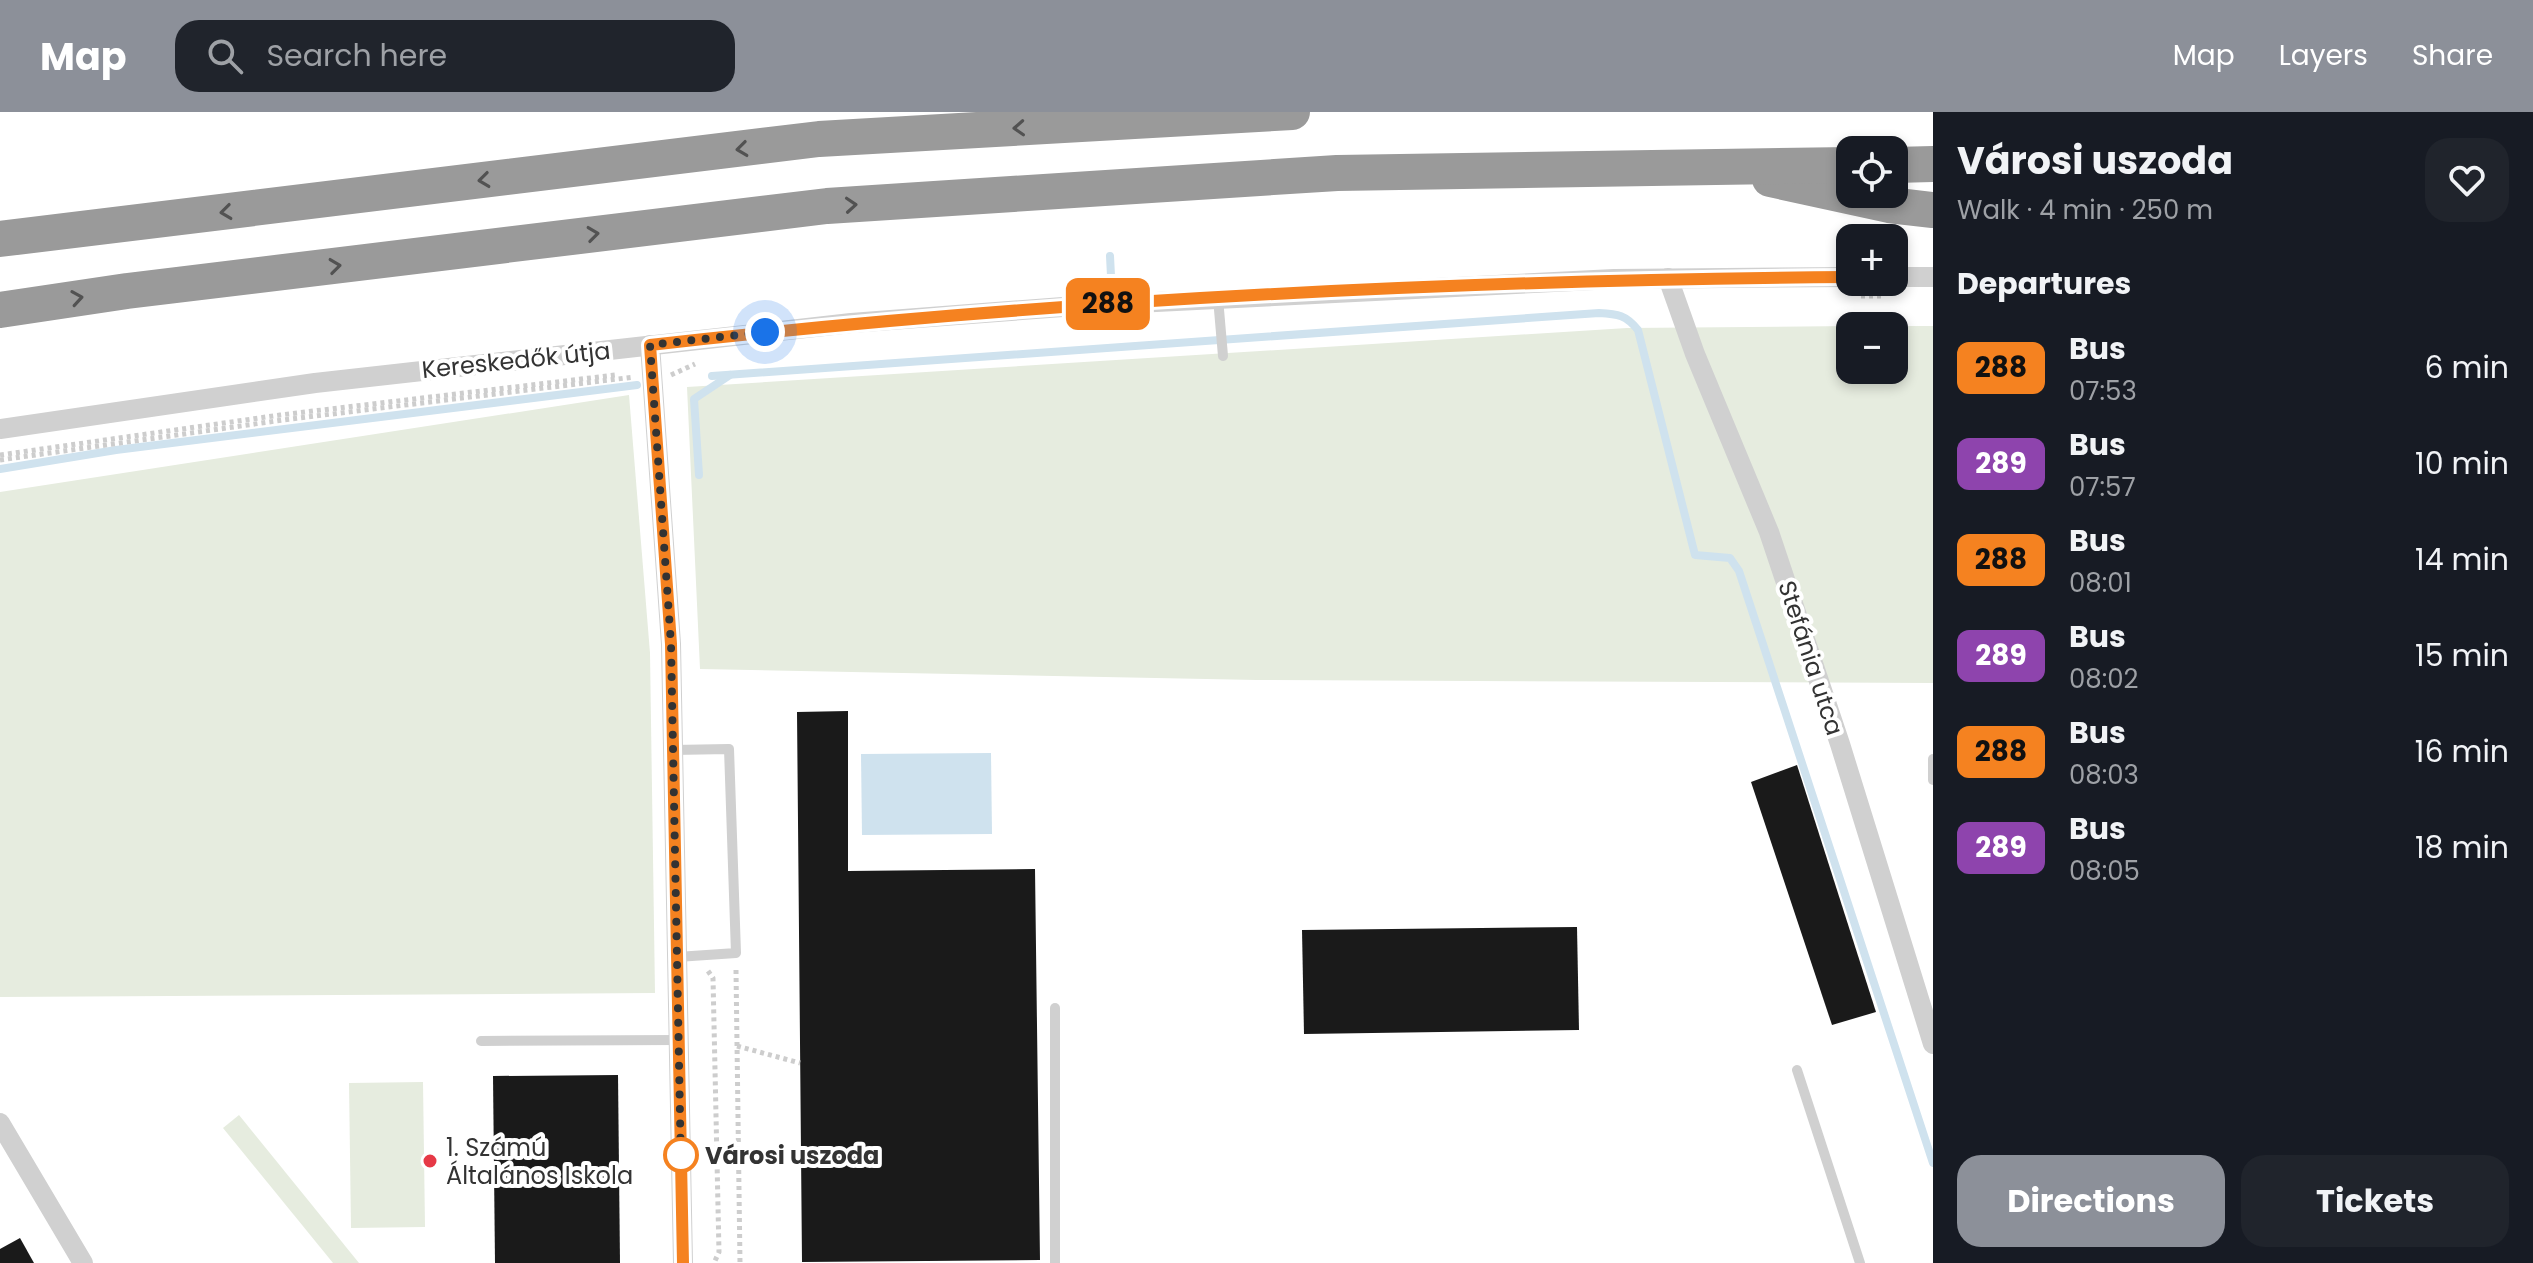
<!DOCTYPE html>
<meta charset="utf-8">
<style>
:root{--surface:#171b24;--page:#20242c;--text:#f1f3f6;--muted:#9ea1a6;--accent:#8c9099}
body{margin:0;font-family:Poppins,sans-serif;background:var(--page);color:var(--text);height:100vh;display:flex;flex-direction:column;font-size:30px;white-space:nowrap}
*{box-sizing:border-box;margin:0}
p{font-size:26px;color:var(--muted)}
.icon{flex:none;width:44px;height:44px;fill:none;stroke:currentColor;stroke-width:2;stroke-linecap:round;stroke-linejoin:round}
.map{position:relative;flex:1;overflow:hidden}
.panel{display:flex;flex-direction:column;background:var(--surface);width:600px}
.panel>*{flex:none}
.badge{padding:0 16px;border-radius:12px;font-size:28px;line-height:52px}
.fabs{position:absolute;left:1836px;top:24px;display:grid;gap:16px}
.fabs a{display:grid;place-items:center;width:72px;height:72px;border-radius:16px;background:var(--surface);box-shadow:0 4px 12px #0003;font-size:40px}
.you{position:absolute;width:40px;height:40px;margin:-20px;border:6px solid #fff;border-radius:50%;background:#1a73e8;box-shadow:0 0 0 12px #1a73e833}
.map>.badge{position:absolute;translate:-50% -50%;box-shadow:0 0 0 4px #fff}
h2{padding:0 24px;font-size:30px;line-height:72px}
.round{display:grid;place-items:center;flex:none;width:84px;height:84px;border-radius:24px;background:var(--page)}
.head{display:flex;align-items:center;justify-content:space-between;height:136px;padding:0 24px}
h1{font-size:38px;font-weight:700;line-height:60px}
.cta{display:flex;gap:16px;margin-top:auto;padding:16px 24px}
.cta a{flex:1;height:92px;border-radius:24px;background:var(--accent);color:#fff;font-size:32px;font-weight:700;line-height:92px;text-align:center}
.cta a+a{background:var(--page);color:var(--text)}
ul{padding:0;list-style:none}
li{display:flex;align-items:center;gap:24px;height:96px;padding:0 24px}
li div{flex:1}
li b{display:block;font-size:30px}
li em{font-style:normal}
li .badge{min-width:88px;font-weight:700;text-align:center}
header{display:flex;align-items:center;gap:48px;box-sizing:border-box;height:112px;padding:0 40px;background:var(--accent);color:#fff}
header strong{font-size:38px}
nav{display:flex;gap:44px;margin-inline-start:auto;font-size:28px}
.search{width:560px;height:72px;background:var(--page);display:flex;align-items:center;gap:20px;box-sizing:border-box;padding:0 28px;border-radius:24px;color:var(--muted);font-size:30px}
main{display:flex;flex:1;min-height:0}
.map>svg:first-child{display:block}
.green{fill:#e6ecdf}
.water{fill:#cfe2ee}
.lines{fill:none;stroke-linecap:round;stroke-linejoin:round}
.stream{stroke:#cfe2ee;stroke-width:8}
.building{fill:#1a1a1a}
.path{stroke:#cdcdcd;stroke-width:5;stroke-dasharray:4 4;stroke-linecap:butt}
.service{stroke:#d0d0d0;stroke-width:10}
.minor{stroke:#d0d0d0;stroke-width:20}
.motorway{stroke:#9a9a9a;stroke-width:36}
.oneway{stroke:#525252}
.line-casing{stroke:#fff;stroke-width:18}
.line{stroke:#f58220;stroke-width:12}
.walk{stroke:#333;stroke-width:8;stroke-dasharray:0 14.4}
.stop-dot{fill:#fff;stroke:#f58220;stroke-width:4}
.poi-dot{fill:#e63946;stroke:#fff;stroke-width:3}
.labels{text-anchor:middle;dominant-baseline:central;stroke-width:8;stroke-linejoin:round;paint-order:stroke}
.street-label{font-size:24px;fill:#333;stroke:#fff}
.poi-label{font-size:24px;fill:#333;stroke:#fff;text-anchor:start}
.stop-label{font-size:24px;font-weight:bold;fill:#333;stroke:#fff;text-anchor:start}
</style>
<header>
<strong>Map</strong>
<div class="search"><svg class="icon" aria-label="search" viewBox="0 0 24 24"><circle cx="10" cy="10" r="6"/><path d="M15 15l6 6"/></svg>Search here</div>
<nav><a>Map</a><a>Layers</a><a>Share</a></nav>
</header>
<main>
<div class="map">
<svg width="1933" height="1151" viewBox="0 0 1933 1151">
<rect width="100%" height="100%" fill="#fff"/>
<g class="green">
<path d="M1850,214V258H1894V214H1883H1933V571L1257,568L700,557L687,275L1627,216Z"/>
<path d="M629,283L650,541L655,881L0,885V380Z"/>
<path d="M423,970L425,1115L351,1116L349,971Z"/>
<path d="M239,1003L359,1151H333L223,1016Z"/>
</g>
<path class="water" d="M991,641L992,722L862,723L861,642Z"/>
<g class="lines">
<g class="stream">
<path d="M1110,144L1111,164"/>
<path d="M712,264L1599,201C1618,202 1626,203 1638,218L1695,443L1730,446L1739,459L1933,1051"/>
<path d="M0,357L116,338L637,273"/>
<path d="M699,363L694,287L730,263"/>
</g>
</g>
<g class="building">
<path d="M848,599V759L1035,757L1040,1148L802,1150L797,600Z"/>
<path d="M1797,653L1876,900L1832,913L1751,670Z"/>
<path d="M1577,815L1579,918L1304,922L1302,818Z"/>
<path d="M618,963L620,1151H495L493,964Z"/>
<path d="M20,1126L34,1151H0V1137Z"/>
</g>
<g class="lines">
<g class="path">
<path d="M1861,184H1883"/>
<path d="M671,263L695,252"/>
<path d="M0,343L280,303L615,263"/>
<path d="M0,348L283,308L634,265"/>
<path d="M736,858L740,1151"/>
<path d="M708,859L713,866L719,1140L714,1151"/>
<path d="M737,934L800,951"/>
</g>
<g class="service">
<path d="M1218,186L1223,244"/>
<path d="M673,638L729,637L736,841L677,845"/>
<path d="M1933,647V668"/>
<path d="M481,929L679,928"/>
<path d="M1797,958L1860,1151"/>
<path d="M1055,1151V896"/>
</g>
<g class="minor">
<path d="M1894,165H1933"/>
<path d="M1668,166L1695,242L1769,420L1840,632L1933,932"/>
<path d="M650,233L671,532L683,1151"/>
<path d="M0,317L315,271L851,211L1076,194L1614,167L1850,165"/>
<path d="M0,1011L83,1151"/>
</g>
<g class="motorway">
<path d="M1894,53L1933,52"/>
<path d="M1770,67L1889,93L1933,98"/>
<path d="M0,127L819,27L1292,0"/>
<path d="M0,198L127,179L827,94L1337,61L1850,53"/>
</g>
</g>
<defs><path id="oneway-chevron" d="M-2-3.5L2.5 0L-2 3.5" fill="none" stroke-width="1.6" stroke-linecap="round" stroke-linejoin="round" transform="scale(2)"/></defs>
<g class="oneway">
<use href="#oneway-chevron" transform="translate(1019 16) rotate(177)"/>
<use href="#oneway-chevron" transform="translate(742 37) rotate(173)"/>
<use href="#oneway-chevron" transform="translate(484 68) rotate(173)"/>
<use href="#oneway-chevron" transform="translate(851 93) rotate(-4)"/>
<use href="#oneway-chevron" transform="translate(226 100) rotate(173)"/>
<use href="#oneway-chevron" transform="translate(593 122) rotate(-7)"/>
<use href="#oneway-chevron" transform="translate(335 154) rotate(-7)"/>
<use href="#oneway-chevron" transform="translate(77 186) rotate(-9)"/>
</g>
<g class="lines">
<defs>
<path id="line" d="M683,1151L671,532L650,233C1048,188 1449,168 1850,165"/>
</defs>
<use href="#line" class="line-casing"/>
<use href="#line" class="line"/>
<path class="walk" d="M681,1043V1056L671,532L650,233L765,220"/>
</g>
<circle class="stop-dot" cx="681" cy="1043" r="16"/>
<circle class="poi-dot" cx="430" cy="1049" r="8"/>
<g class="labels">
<g class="street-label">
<text transform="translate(516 248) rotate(-6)">Kereskedők útja</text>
<text transform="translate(1811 546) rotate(72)">Stefánia utca</text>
</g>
<g class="poi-label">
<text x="446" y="1035">1. Számú<tspan x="446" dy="28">Általános Iskola</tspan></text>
</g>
<g class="stop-label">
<text x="705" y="1043">Városi uszoda</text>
</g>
</g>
</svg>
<div class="fabs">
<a><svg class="icon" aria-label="locate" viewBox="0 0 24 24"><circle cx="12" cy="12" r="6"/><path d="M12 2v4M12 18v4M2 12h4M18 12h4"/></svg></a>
<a>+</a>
<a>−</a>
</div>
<div class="you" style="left:765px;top:220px"></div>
<b class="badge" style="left:1108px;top:192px;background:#f58220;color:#111">288</b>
</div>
<section class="panel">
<div class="head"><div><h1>Városi uszoda</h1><p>Walk · 4 min · 250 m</p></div><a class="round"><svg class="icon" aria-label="heart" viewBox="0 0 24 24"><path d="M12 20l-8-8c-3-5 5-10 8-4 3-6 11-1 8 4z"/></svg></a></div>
<h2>Departures</h2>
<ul>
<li><span class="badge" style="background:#f58220;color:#111">288</span><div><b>Bus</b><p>07:53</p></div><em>6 min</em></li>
<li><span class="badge" style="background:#8e44ad;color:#fff">289</span><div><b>Bus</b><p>07:57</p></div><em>10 min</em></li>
<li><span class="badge" style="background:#f58220;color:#111">288</span><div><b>Bus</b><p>08:01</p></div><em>14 min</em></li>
<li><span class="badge" style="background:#8e44ad;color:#fff">289</span><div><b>Bus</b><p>08:02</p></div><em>15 min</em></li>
<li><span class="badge" style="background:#f58220;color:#111">288</span><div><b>Bus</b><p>08:03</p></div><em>16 min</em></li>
<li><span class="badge" style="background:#8e44ad;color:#fff">289</span><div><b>Bus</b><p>08:05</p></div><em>18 min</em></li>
</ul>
<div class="cta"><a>Directions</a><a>Tickets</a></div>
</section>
</main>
